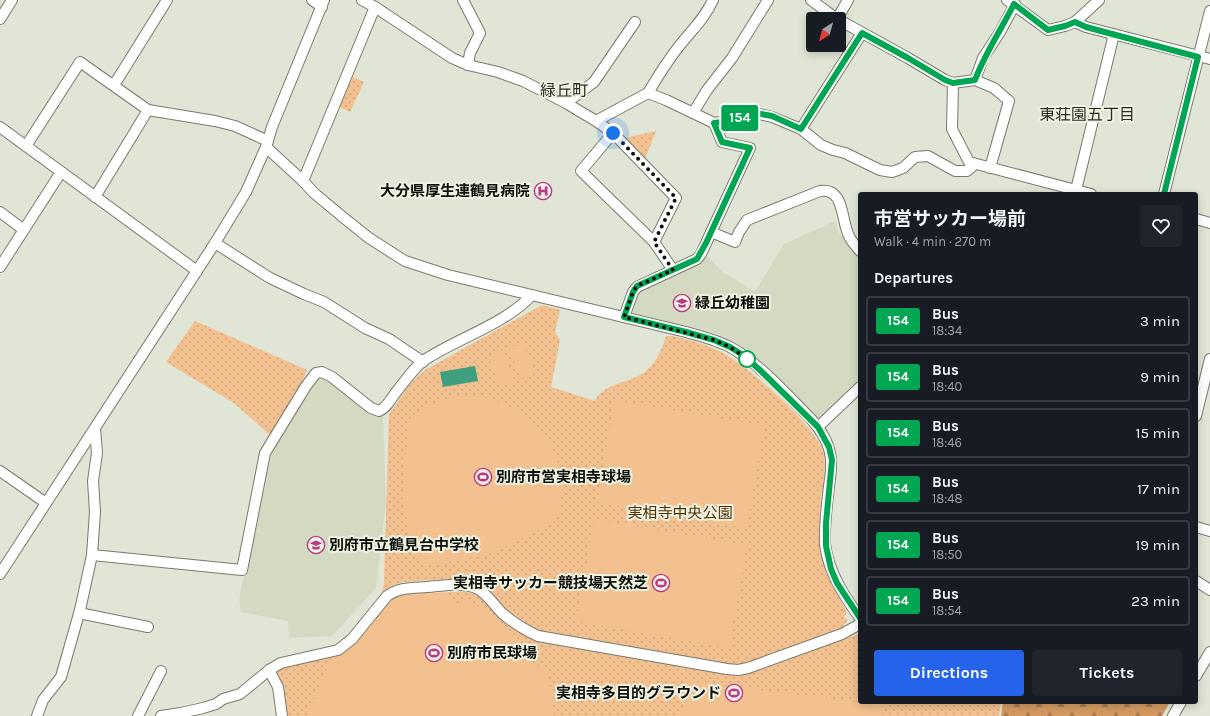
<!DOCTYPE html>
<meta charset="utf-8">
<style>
:root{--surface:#171b24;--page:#20242c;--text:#f1f3f6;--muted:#9ea1a6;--line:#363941;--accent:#2563eb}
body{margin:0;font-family:Karla,"Noto Sans JP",sans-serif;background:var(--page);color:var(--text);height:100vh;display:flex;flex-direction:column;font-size:15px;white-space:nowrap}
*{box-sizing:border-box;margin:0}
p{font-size:13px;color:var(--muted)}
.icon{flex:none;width:22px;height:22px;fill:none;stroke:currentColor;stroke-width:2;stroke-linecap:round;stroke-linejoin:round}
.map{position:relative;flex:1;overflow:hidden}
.side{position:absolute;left:858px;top:192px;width:340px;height:512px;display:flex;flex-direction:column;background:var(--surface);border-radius:4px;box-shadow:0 2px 10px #0003}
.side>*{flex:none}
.badge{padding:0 8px;border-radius:3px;font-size:14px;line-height:26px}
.needle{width:26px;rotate:216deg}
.controls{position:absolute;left:806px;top:12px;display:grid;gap:8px}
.controls a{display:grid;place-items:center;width:40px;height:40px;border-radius:4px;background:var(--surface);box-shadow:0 2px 10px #0003;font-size:20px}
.you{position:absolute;width:20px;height:20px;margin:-10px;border:3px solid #fff;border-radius:50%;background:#1a73e8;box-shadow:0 0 0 6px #1a73e833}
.map>.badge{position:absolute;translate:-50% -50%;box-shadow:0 0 0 2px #fff}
h2{padding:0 16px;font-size:15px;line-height:36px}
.round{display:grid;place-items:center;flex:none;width:42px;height:42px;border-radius:4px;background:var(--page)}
.head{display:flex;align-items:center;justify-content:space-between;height:68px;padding:0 16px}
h1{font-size:19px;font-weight:700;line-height:30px}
.cta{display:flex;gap:8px;margin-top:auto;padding:8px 16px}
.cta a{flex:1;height:46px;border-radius:4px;background:var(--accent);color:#fff;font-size:16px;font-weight:700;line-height:46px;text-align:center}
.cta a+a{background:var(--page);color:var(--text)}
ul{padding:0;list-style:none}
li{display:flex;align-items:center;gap:12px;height:50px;margin:0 8px 6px;padding:0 8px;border:2px solid var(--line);border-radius:4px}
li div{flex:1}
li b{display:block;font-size:15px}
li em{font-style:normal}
li .badge{min-width:44px;font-weight:700;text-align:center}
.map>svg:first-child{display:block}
.built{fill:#d4d9c2}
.green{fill:url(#green-dots)}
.forest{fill:url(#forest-firs)}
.pitch{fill:#f3c08f}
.water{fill:#3f9f81}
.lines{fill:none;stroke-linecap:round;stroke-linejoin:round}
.minor-casing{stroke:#787b6d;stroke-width:12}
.minor{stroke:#fff;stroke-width:10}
.line-casing{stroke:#fff;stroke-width:9}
.line{stroke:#00a651;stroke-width:6}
.walk{stroke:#10110c;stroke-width:4;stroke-dasharray:0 7.2}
.stop-dot{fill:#fff;stroke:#00a651;stroke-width:2}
.labels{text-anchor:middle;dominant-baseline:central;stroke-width:4;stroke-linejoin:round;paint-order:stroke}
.poi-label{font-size:15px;font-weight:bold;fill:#10110c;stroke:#eef2e2;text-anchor:start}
.park-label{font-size:15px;fill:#553000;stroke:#eef2e2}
.neighbourhood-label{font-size:16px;fill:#2b2d21;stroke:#eef2e2}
</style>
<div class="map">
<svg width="1210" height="716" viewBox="0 0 1210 716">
<defs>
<pattern id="green-dots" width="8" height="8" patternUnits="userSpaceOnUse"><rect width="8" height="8" fill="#f3c08f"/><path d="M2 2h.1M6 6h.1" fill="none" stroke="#cfa47a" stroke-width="1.8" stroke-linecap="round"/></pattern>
<pattern id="forest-firs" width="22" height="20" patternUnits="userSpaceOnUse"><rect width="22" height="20" fill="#d49a61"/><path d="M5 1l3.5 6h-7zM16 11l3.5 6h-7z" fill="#ab7c4e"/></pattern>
</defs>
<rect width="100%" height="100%" fill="#e1e5d5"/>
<g class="built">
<path d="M835,221L839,233L860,256V381L817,420L735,342L708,331L633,313L637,292L708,257L724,273L743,284L755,292L784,244Z"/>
<path d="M318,375L383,417L386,503L376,588L332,636L289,638L288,621L241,612L239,600L259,499L274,447Z"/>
</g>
<g class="green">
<path d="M353,77L364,82L350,112L339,107Z"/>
<path d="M656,131L645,159L624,138Z"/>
<path d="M542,305L560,310L555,332L560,340L551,387L595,401C603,385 621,384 636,377C653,370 661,353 666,336H672C689,340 706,344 721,352C747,365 814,424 823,451C827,465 823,483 821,497C820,512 818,527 819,542C821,568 835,590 847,612L844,617L848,620L841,629L747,663L733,665L539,632L508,611L492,593L486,588L470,580L461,578L405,582C395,584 389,586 382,593L384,582L389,414L412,382L425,370Z"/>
<path d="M195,321L307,370L297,394L271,436L234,403L166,362Z"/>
<path d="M452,592C458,592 463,591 468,592C483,595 495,615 506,624C520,634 535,640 552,644L727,674L859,634L860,635V702H1001L999,716H284L274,672L284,667L332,657L344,652L356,642L386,605L397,597L407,594Z"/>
</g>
<path class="forest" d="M1003,702H1170L1162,716H1001Z"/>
<g class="pitch">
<path d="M523,342L536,373L521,379L509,348Z"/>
<path d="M503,350L515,381L500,387L488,356Z"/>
<path d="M471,396C517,400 555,430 561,477C563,493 562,508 554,522L492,553L430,566L414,554L402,497L409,419C426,403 449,397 471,396Z"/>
<path d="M614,400L764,426L747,528L597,502Z"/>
<path d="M594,519L747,545L729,648L576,621Z"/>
<path d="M441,593L451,595C452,603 459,605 466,600C495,613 517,636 532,664L545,668L551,689L554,716H306L332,657C364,647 370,610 397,597C408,592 429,594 441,593Z"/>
<path d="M686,681L883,705L882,716H681Z"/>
</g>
<path class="water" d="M475,366L478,381L443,387L440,372Z"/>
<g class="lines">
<defs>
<g id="minor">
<path d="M312,0L322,7"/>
<path d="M362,0L375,7L452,58L468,65L498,72L523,81L566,103L596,121L613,133L676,198L654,242"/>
<path d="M463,0L480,33L470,53L468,65"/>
<path d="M811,0L837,19"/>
<path d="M1007,0L1048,30L1065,26L1075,22L1099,0"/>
<path d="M0,19L12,0"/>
<path d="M837,19L848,0"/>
<path d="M839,20L908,58L945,80L953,83L975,80L994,88L1009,101L990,168"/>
<path d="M1075,22L1086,27L1210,59"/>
<path d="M975,80L983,58L1000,32L1015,4"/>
<path d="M953,83L952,129L969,162L1091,194"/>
<path d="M114,85L167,0"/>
<path d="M648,93C658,76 668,60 680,45C692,30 705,18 713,0"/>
<path d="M566,103L594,82L635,22"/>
<path d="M148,110L215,121L235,126L268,141"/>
<path d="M693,113L707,90L732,58L768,0"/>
<path d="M596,121L648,93L666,100L714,123L738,120L751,112L772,117L801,129L821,145L833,150L845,153L880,170L892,172L903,168L915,157L928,156L955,171H967L975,164"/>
<path d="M0,127L197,271"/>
<path d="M801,129L862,33"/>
<path d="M613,133L581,171L654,242L673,270"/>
<path d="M26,146L80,62L148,110L95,197"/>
<path d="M266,147L303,181L314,193L344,218L369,238L405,261L448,275L686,332C701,336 716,340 730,347C758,362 789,397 812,420C819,428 825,437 828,446C833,459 831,473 829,486C827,505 824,525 825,544C828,571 844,596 860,618"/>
<path d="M303,181L375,7"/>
<path d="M1076,190L1114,34"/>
<path d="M1164,194L1210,11"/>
<path d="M0,212L24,230"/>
<path d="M1196,219L1210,223"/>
<path d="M711,232L735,242L739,232L747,220L820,191C845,187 841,221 849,236C851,241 856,246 860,251"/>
<path d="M215,243L270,278L304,294L324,302L365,328L389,339L423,362"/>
<path d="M0,267L61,172"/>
<path d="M624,317L633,292L637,287L697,259L701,254L750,148L722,142L714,123"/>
<path d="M1196,416L1210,359"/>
<path d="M818,427L860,387"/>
<path d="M0,471L46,503"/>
<path d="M1196,527L1210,531"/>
<path d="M92,555L242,570L265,453L306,386L316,373L322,372L332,377L371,408L379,411C388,407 391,398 397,391C405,381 413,369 423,361C457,338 504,325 532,295"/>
<path d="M0,574L215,243L246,192L266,147L272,127L324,0"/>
<path d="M1196,581L1210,590"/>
<path d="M79,613L148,627"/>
<path d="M269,670L278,687L282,716"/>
<path d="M1196,676L1210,652"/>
<path d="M37,716L43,700L61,677L80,610L92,555L95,512L93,481L97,453L95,429"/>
<path d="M138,716L161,671"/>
<path d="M161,716L181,713L203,708L216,704L223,699L240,694L269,670L281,663L338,650L352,639L387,596C399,587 413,588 427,587C443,586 461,582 476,588C487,593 494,605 502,613C513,623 525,630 538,636L727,669L738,670L748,668L842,634L860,624"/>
<path d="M1173,716L1181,702"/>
</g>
</defs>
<use href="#minor" class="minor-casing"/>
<use href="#minor" class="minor"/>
</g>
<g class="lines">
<defs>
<path id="line" d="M860,618L837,583L831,569L826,546V523L832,460L829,447L818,427L761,371L743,355L730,347L714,340L686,332L624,317L633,292L637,286L697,259L706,243L750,148L722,142L714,123L738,120L751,112L772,116L801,129L862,33L908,58L945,80L953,83L975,80C985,53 1001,30 1014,4L1048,30L1065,26L1075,22L1086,27L1198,57L1164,194"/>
</defs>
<use href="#line" class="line-casing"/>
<use href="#line" class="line"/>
<path class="walk" d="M613,133L676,198L654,242L673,270L637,286L633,292L624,317L714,340L730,347L747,359"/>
</g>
<defs>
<symbol id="hospital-ring" viewBox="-11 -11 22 22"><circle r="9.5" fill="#eef2e2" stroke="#b83a87" stroke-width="1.5"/><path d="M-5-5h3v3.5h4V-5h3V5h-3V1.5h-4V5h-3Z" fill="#b83a87"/></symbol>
<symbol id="school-ring" viewBox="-11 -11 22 22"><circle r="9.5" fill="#eef2e2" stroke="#b83a87" stroke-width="1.5"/><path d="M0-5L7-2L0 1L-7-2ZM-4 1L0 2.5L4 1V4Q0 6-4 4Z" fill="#b83a87"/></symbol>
<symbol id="stadium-ring" viewBox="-11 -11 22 22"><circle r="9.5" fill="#eef2e2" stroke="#b83a87" stroke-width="1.5"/><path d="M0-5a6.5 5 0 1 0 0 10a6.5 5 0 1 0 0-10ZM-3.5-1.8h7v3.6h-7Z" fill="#b83a87"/></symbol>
</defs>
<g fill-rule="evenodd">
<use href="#hospital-ring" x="533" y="181" width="20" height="20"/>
<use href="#school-ring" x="672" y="293" width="20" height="20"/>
<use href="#stadium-ring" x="473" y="467" width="20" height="20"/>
<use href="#school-ring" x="306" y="535" width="20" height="20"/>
<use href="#stadium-ring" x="651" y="573" width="20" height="20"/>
<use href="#stadium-ring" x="424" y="643" width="20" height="20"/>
<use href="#stadium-ring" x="724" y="683" width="20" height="20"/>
</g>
<circle class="stop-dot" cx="747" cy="359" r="8"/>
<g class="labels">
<g class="poi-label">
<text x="530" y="191" text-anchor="end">大分県厚生連鶴見病院</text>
<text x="695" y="303">緑丘幼稚園</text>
<text x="496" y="477">別府市営実相寺球場</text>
<text x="329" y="545">別府市立鶴見台中学校</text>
<text x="648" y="583" text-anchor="end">実相寺サッカー競技場天然芝</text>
<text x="447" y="653">別府市民球場</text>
<text x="721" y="693" text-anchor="end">実相寺多目的グラウンド</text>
</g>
<g class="park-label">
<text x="680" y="513">実相寺中央公園</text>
</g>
<g class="neighbourhood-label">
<text x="564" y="90">緑丘町</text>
<text x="1087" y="114">東荘園五丁目</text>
</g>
</g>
</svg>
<div class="controls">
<a><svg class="needle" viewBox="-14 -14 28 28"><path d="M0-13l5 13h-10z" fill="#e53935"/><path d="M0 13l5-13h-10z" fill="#9ea1a6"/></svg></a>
</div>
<div class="you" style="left:613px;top:133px"></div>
<b class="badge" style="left:740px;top:118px;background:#00a651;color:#fff">154</b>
<section class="side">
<div class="head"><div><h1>市営サッカー場前</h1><p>Walk · 4 min · 270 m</p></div><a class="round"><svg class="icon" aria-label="heart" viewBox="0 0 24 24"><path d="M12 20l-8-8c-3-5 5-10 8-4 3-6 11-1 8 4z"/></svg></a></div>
<h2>Departures</h2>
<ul>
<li><span class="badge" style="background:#00a651;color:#fff">154</span><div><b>Bus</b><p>18:34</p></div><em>3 min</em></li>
<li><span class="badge" style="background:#00a651;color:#fff">154</span><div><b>Bus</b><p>18:40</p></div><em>9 min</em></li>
<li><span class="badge" style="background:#00a651;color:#fff">154</span><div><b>Bus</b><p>18:46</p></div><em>15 min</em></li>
<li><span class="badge" style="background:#00a651;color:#fff">154</span><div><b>Bus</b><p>18:48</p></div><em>17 min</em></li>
<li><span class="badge" style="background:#00a651;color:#fff">154</span><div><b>Bus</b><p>18:50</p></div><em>19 min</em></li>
<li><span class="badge" style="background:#00a651;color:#fff">154</span><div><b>Bus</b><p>18:54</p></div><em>23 min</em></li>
</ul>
<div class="cta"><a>Directions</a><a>Tickets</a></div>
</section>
</div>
